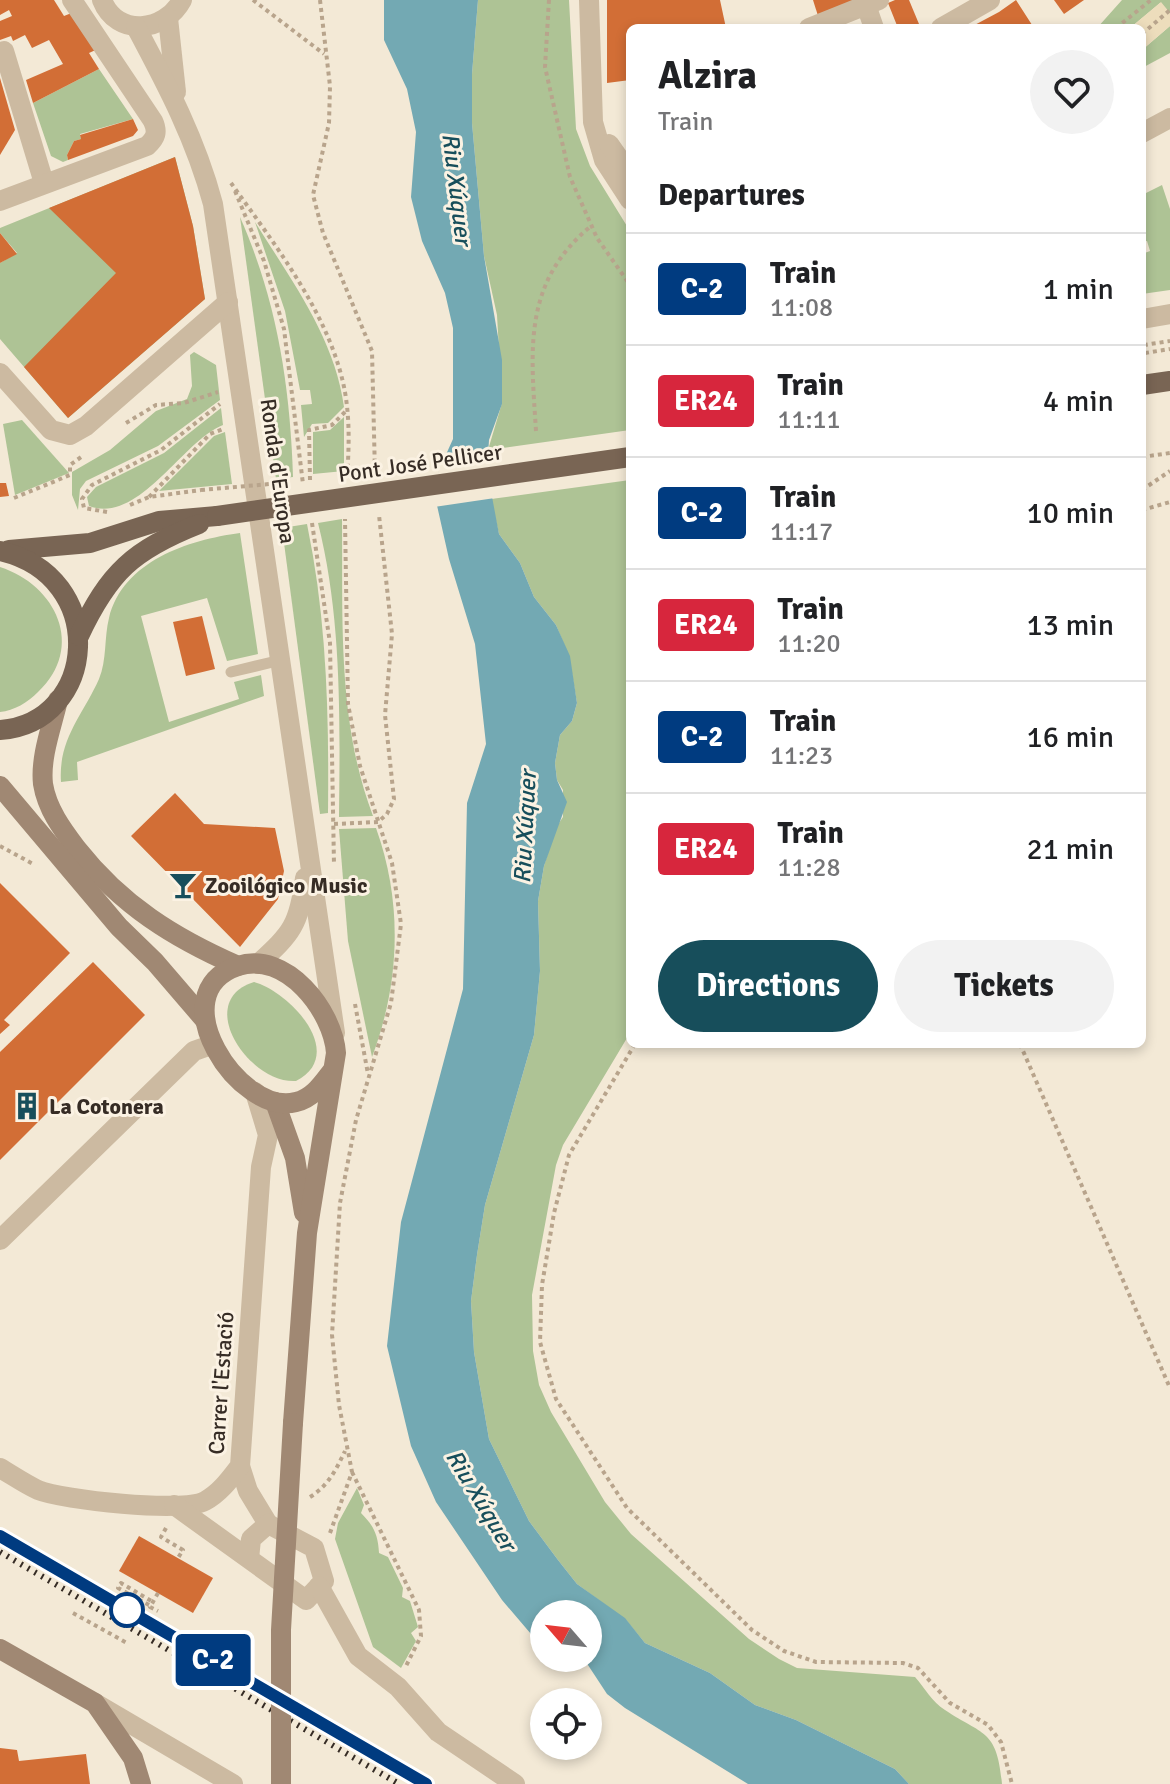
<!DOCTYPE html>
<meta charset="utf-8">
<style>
:root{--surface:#fff;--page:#f2f2f2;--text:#202124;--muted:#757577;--line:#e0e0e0;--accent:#174e5b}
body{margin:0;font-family:Signika,sans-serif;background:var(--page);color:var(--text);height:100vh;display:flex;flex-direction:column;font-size:30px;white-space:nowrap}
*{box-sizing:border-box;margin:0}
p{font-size:26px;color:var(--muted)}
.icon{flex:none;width:44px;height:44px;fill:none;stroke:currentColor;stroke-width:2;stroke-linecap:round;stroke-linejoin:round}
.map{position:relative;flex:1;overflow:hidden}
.panel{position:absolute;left:626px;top:24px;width:520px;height:1024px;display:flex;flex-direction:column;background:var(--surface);border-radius:12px;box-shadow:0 4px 12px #0003}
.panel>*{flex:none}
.badge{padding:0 16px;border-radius:6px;font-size:28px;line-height:52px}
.needle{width:52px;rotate:298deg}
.controls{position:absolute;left:530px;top:1600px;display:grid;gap:16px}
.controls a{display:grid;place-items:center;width:72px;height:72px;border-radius:50%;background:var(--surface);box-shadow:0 4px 12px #0003;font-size:40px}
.map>.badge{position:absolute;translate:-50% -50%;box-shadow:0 0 0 4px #fff}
h2{padding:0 32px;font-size:30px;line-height:72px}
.round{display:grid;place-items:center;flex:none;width:84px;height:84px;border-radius:42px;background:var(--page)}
.head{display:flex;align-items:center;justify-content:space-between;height:136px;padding:0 32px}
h1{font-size:38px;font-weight:700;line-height:60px}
.button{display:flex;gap:16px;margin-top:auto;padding:16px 32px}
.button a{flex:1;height:92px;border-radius:48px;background:var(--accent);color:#fff;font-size:32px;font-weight:700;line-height:92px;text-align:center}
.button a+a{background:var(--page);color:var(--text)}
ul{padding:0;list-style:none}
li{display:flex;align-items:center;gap:24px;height:112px;padding:0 32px;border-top:2px solid var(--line)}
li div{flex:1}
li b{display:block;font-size:30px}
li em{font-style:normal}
li .badge{min-width:88px;font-weight:700;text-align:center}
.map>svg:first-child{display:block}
.green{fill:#aec395}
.plaza{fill:#edddbc}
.water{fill:#73a9b3}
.pier{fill:#f3e9d6}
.building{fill:#d26e36}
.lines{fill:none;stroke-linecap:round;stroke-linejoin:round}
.path{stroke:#b8a48c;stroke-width:4;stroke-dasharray:4 4;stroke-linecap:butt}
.lane{stroke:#ccbaa1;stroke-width:11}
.street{stroke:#ccbaa1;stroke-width:20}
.secondary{stroke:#a08873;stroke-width:20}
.primary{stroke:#796554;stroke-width:20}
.rail{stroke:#362c25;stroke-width:6;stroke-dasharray:2 6;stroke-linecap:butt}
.path-bridge{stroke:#b8a48c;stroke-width:4;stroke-dasharray:4 4;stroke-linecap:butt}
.secondary-bridge{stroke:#a08873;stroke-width:20}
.primary-bridge{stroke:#796554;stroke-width:20}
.line-casing{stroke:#fff;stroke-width:18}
.line{stroke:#003b80;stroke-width:12}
.stop-dot{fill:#fff;stroke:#003b80;stroke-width:4}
.labels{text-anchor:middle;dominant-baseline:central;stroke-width:6;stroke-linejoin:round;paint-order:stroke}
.street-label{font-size:22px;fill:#362c25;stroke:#fbf2e3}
.poi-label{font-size:22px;font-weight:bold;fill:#362c25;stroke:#fbf2e3;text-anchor:start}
.water-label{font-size:24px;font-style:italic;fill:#174e5b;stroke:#fbf2e3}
</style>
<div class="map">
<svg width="1170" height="1784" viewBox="0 0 1170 1784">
<rect width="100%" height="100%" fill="#f3e9d6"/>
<g class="green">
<path d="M478,0H569L576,129L590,166L630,231V430L488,450L502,403L497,315L484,256L472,123V74Z"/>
<path d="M1122,0H1170V13L1160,3L1130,28H1097Z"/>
<path d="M1170,26V53L1142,68V50Z"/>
<path d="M99,69L133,119L80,134L81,139L74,141L67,155L68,160L63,162L51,156L33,103Z"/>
<path d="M175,157L193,226L205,299L68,418L0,339V263L17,253L0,233V228Z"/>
<path d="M1162,185L1170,209V290L1142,294V254L1150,251L1147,241L1142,242V195Z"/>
<path d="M240,217C277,301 290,385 293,477L276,479Z"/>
<path d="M255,222C291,280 335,338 344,407L328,423L312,424L304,437L301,405L312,404L310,390H300L285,311Z"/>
<path d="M194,352L216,365L220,400L158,446L86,481L80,489L78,510L72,495V472L110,450L156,411L187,399L192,386L190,355Z"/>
<path d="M221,408L223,425C183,440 139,525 89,506L87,497L96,487L164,453Z"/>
<path d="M344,417V471L313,474V432L330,430Z"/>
<path d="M22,420L69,473L15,495L3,424Z"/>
<path d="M225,432L232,484L159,491L214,436Z"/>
<path d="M630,480V1033L563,1145L556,1165L532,1295L533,1351L539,1385L551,1412L605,1502L631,1534L749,1639L779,1659L797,1668L915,1677C925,1688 932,1702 945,1710C984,1736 997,1729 1002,1784H909L895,1769L796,1720L755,1705L710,1673L645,1643L626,1620L577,1584L558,1560L529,1521L489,1439L474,1352L471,1301L477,1255L485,1205L534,1035L540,971L538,901L544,866L555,829L563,817V790L557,780L555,763L560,735L572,721L577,703L569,656L556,625L534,597L520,563L499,534L491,499Z"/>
<path d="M342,519C343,620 337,721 373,816L339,817C340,719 342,618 318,523Z"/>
<path d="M307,524C327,620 329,716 328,813L320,814L282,528Z"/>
<path d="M240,533L258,654L227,661L207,598L141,616L169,722L239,699L234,682L261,675L264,696L77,762L78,780L61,782C58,739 83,715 99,679C107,660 104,638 109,618C123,561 188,540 240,533Z"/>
<path d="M0,567C56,585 86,647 38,692C28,702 14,711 0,712Z"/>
<path d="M376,828C403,903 400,983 372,1057L348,941L339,829Z"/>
<path d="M254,982C290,992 348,1054 296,1081C249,1084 193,1001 254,982Z"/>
<path d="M357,1488L364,1505L361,1513C374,1526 378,1535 379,1553L388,1557L403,1588L402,1597L410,1601L418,1627L411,1633L416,1641L401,1668L373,1647L335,1539L338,1523Z"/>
</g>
<path class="plaza" d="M1161,2L1170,13V26L1142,50V28H1130Z"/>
<path class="water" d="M384,0H478L472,74V123L484,256L502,360V404L489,440L487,470L499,534L520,563L534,597L556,625L570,656L577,703L572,721L560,735L555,763L557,780L567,802L544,866L538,901L540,971L534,1035L485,1205L477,1255L471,1301L474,1352L489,1439L529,1521L558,1560L577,1584L625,1618L645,1643L710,1673L755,1705L796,1720L895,1769L909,1784H748L625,1708L607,1694L586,1662L580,1658H588V1614H544V1642L531,1634L502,1600L436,1502L411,1446L387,1346L401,1222L463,989L467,803L486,744L475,644L449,559L436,501L439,470L453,439V328L445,293L422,241L411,197L416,132L407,89L384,40Z"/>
<path class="pier" d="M492,449L495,498L434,507L440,457Z"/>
<g class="building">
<path d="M0,0H54L64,16L74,12L100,48L89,53L99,69L33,103L26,80L63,64L49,40L32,48L25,35L13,41L11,36L0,40V21L12,16L9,10L0,15Z"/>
<path d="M607,0H720L726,28H630V80L607,83Z"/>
<path d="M813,0H862L819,19Z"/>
<path d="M895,0H909L919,24L898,28L888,3Z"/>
<path d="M1016,0L1034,28H969L999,12Z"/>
<path d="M1054,0H1084L1064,14Z"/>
<path d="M0,78L15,130L0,155Z"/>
<path d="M133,119L138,130L133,136L68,160L67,155L74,141L81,139L80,135Z"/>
<path d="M175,157L193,226L205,299L68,418L24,367L116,273L49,208Z"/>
<path d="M0,233L17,254L0,263Z"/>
<path d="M0,483H6L9,496L0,497Z"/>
<path d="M202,616L215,669L186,676L173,622Z"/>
<path d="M175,793L204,824L275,828L284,871L278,899L240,947L131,836Z"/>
<path d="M0,883L70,953L4,1020L10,1025L0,1034Z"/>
<path d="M93,962L145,1015L0,1160V1052Z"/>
<path d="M139,1536L213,1578L193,1613L119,1571Z"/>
<path d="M0,1748L17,1750L19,1761L86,1754L90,1784H0Z"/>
</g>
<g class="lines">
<g class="path">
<path d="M253,0L324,54"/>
<path d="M320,0L330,86L329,123L313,195L323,233L372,351L375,474"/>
<path d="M549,0L545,67L570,177L597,238L630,285"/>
<path d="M1116,28L1151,0"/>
<path d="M1142,34L1170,10"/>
<path d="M231,183C275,245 331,316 345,392C350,421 349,449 347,478"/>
<path d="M235,191L264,261L284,329L303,484"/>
<path d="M1142,353L1144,345L1170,341"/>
<path d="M1145,353L1170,349"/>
<path d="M126,423L156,405L184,403L218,392"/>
<path d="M536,431C531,350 522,283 591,226"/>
<path d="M1142,457L1170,453"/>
<path d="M310,480L309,430L332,425L346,411"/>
<path d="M1142,490L1170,471"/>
<path d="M149,497L210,434L223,429"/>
<path d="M14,498L70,475V465L84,455"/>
<path d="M130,505L149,497L201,490"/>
<path d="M1142,510L1170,502"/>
<path d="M107,512L84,508L82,499L92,485L161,450L220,404"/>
<path d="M312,523L330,643L334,865"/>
<path d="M334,824L378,822L387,814L394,799L385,715L392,634L379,515"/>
<path d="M0,846L35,865"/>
<path d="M355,1004L368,1074"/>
<path d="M635,1044L569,1155L554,1213L542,1285L540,1342L556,1399L627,1508L752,1630L784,1651L816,1662L903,1663L918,1668L950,1703L988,1725L1001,1742L1012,1784"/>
<path d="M1020,1044L1170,1388"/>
<path d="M352,1472L419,1610L421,1636L406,1666"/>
<path d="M310,1497C328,1486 336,1470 345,1451"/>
<path d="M166,1528L161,1537L183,1550L178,1558"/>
<path d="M330,1533L352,1472L339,1405L332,1335L340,1203L356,1120L391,1003L401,924L392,863L360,766L348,704L345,519"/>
<path d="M158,1593L150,1607L158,1611"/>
<path d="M149,1605L118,1588L121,1583L153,1602"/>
<path d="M73,1613L127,1643"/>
</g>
<path class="lane" d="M231,672L281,660"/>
<g class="street">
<path d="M102,0C117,38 165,32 182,0"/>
<path d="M589,0L593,122L604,160L630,200"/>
<path d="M866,5L874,28"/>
<path d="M168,18L176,92"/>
<path d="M136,27C167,85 196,140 213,204L335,1033"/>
<path d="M809,28L879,0"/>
<path d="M941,28L990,0"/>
<path d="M4,51L44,183"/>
<path d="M1142,133L1170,118"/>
<path d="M609,144L630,174"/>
<path d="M0,201L147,146C156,138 158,132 153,121L72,0"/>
<path d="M1142,319L1170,314"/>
<path d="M0,373L51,430L70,435L86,426L228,302"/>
<path d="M258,964C292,933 299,925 305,878"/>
<path d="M0,1240L194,1051L211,1045"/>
<path d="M240,1466L248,1491L268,1524"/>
<path d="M0,1468C12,1475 25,1484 38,1490C63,1500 182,1513 205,1501C220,1493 230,1479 240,1466L261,1167L268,1135L255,1092"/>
<path d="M174,1505L306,1600L324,1581L314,1548L268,1524L251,1539L249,1559"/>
<path d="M319,1586L358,1656L398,1687L438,1732L515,1784"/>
<path d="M95,1703L233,1784"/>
</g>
<g class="secondary">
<path d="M58,700C52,726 40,757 43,784C47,809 62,829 77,849C121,905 174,938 238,966"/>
<path d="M0,786L119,927L155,962L204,1019"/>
<path d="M275,1102L295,1158L304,1213"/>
<path d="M293,1423L307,1233L336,1053C333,1011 286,950 238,966C158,993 240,1117 296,1102C313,1098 322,1084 332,1071"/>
<path d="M0,1649L95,1703L133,1758L141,1784"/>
</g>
<g class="primary">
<path d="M1142,385L1170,381"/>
<path d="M9,550L90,543L159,521L217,516"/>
<path d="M0,551C110,576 98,723 0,730"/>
<path d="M79,636C109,572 133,550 199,524"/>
</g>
<g class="rail">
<path d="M0,1536L426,1784"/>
<path d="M0,1552L399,1784"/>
</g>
<path class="path-bridge" d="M201,490L270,484"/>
<path class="secondary-bridge" d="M281,1784V1630L293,1423"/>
<path class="primary-bridge" d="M217,516L630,457"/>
</g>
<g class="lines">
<defs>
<path id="line" d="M0,1536L426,1784"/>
</defs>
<use href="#line" class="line-casing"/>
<use href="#line" class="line"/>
</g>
<defs>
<symbol id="bar-bare" viewBox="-9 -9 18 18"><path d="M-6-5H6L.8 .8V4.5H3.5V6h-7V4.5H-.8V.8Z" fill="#174e5b" stroke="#fbf2e3" stroke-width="2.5" paint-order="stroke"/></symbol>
<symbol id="building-bare" viewBox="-9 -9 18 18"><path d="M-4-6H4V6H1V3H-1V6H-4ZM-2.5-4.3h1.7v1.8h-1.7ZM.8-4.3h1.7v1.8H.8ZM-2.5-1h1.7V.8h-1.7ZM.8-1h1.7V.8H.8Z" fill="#174e5b" stroke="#fbf2e3" stroke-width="2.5" paint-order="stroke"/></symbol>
</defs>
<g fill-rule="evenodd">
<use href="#bar-bare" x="163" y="865" width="40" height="40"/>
<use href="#building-bare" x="7" y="1086" width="40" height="40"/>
</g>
<circle class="stop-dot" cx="127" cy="1610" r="16"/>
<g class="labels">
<g class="street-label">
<text transform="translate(420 463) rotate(-8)">Pont José Pellicer</text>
<text transform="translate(278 471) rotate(82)">Ronda d'Europa</text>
<text transform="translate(221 1383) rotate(-86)">Carrer l'Estació</text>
</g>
<g class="poi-label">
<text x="205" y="885">Zooilógico Music</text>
<text x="49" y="1106">La Cotonera</text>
</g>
<g class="water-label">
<text transform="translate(457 189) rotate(83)">Riu Xúquer</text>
<text transform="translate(525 827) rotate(-87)">Riu Xúquer</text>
<text transform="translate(481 1500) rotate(59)">Riu Xúquer</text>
</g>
</g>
</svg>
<div class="controls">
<a><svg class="needle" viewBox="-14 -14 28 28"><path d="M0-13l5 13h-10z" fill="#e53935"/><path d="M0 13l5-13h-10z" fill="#757577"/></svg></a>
<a><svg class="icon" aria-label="locate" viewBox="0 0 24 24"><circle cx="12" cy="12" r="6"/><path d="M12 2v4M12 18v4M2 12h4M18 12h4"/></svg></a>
</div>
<b class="badge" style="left:213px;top:1660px;background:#003b80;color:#fff">C-2</b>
<section class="panel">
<div class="head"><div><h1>Alzira</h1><p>Train</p></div><a class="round"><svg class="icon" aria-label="heart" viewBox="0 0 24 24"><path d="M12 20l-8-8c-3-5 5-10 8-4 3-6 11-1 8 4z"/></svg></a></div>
<h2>Departures</h2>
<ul>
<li><span class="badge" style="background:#003b80;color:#fff">C-2</span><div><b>Train</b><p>11:08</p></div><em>1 min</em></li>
<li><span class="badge" style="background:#d7263d;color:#fff">ER24</span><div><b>Train</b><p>11:11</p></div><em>4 min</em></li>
<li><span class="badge" style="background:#003b80;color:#fff">C-2</span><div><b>Train</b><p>11:17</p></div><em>10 min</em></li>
<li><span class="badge" style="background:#d7263d;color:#fff">ER24</span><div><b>Train</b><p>11:20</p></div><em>13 min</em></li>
<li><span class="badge" style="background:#003b80;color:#fff">C-2</span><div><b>Train</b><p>11:23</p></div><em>16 min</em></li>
<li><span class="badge" style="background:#d7263d;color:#fff">ER24</span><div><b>Train</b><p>11:28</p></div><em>21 min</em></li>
</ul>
<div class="button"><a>Directions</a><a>Tickets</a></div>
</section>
</div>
